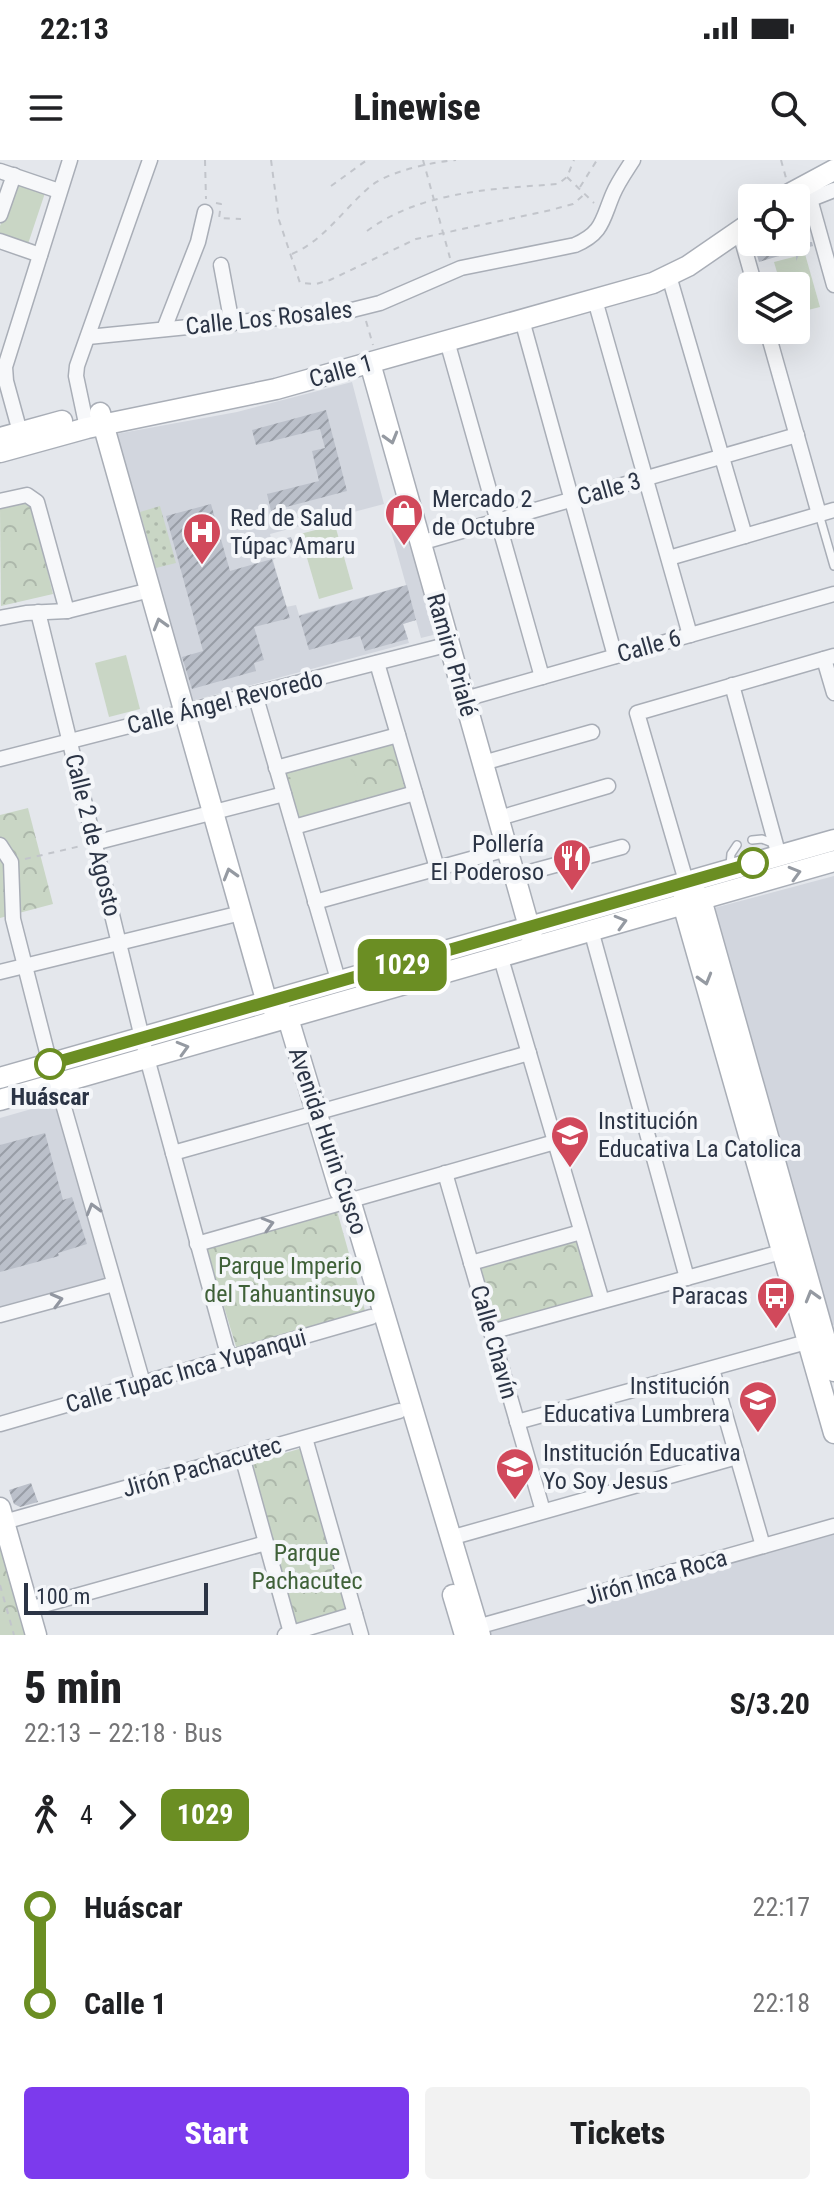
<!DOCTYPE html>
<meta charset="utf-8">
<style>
:root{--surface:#fff;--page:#f2f2f2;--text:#202124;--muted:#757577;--accent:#7c3aed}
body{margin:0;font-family:"Roboto Condensed",sans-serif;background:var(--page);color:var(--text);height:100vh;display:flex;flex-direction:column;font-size:30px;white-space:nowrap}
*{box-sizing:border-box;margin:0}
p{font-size:26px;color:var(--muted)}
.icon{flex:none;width:44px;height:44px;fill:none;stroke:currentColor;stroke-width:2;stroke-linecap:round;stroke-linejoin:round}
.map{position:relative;height:1475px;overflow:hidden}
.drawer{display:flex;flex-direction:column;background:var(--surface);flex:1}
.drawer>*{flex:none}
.badge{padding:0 16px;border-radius:12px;font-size:28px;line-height:52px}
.fabs{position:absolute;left:738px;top:24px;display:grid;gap:16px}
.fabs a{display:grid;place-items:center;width:72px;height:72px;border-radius:8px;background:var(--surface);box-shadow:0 8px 32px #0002;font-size:40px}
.scale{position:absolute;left:24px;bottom:20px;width:184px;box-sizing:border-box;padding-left:8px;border:4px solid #2b3445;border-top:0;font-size:22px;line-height:28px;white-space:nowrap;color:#2b3445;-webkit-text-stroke:6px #f4f6f9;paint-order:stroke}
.map>.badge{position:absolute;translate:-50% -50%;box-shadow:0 0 0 4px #fff}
.legs{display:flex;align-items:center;gap:12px;height:88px;padding:0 24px;font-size:26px}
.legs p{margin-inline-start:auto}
.headline{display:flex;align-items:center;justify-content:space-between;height:136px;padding:0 24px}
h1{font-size:44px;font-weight:800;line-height:60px}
.primary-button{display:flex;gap:16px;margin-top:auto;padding:16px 24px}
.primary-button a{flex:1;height:92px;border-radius:8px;background:var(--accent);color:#fff;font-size:32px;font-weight:800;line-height:92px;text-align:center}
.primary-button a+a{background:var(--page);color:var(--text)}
ul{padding:0 24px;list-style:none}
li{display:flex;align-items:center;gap:28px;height:96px;font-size:30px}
li i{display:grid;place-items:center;width:12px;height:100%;margin:0 10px;background:currentColor}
li i::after{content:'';width:20px;height:20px;margin:-10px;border:6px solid;border-radius:50%;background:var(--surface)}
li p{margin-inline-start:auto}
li:first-child i{background:linear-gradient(#0000 50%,currentColor 0)}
li:last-child i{background:linear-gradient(currentColor 50%,#0000 0)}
.status{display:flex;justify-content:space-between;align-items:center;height:56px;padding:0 40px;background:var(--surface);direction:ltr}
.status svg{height:22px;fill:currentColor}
header{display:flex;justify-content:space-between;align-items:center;height:104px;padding:0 24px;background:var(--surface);font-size:36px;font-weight:800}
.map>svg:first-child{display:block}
.built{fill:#d2d6de}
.grass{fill:url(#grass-dots)}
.forest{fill:url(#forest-crowns)}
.pitch{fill:#c9d6c5}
.building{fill:url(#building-hatch)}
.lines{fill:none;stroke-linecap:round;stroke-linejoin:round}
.lane-casing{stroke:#a9aeb7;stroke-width:10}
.street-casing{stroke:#a9aeb7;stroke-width:17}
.secondary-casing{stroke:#a9aeb7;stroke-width:23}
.path{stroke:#c2c5cb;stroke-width:2;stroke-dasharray:6 6;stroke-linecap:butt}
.lane{stroke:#f7f8fa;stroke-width:7}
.street{stroke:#f7f8fa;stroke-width:14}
.secondary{stroke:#fff;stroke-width:20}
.oneway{stroke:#959aa2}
.oneway2{stroke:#9196a0}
.line-1-casing{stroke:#fff;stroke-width:18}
.line-1{stroke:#6b8e23;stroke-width:12}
.stop-1-dot{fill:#fff;stroke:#6b8e23;stroke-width:4}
.labels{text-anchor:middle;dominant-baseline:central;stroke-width:8;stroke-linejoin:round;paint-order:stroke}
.street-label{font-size:24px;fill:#2b3445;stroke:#f4f6f9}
.poi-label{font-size:24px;fill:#2b3445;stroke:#f4f6f9;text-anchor:start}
.stop-label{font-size:24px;font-weight:bold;fill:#2b3445;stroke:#f4f6f9}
.park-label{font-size:24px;fill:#3f6138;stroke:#f4f6f9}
</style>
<div class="status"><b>22:13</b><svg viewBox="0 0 49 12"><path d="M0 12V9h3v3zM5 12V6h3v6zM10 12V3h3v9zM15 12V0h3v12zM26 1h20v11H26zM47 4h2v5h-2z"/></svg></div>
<header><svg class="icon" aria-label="menu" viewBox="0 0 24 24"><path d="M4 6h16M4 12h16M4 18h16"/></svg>Linewise<svg class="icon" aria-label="search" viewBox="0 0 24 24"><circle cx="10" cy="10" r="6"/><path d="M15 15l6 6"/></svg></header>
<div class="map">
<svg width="834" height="1475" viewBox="0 0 834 1475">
<defs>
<pattern id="grass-dots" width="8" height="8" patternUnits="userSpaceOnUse" patternTransform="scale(2)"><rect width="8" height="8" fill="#c9d6c5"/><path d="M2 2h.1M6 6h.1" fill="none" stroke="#adb8ab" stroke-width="1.8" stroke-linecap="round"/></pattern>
<pattern id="forest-crowns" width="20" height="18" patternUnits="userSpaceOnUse" patternTransform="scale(2)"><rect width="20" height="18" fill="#c9d6c5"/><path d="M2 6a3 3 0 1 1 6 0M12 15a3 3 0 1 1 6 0" fill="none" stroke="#adb8ab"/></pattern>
<pattern id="building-hatch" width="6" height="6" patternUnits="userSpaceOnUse" patternTransform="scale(2)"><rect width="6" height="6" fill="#bbc0ca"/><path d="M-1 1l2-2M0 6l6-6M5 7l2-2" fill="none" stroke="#989da6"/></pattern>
</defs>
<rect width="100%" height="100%" fill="#e4e7ec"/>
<g class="built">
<path d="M352,222L384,344L270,374L276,398L273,400L286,447L296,445L299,455L406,425L385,349L401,345L437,474L421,478L416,460L403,464L409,483L191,541L116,274L237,252Z"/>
<path d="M834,716V1165L829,1167L714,748Z"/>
<path d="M56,942L108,1120L0,1150V958Z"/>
<path d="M834,1373V1475H490L489,1472Z"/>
</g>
<path class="grass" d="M160,346L176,403L156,408L140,352Z"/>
<g class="forest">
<path d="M23,342L29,343L32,346L53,434L1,446L0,348Z"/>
<path d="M394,580L408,630L299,661L285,611Z"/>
<path d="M28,648L53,744L0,758V655Z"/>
<path d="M337,1051L366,1154L237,1190L206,1087Z"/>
<path d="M578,1075L595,1140L495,1167L477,1103Z"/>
<path d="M302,1288L348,1450L294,1465L249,1304Z"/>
<path d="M0,1368L31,1475H0Z"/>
</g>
<g class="pitch">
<path d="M15,23L45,33L28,84L0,75V66Z"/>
<path d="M805,94L820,147L796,153V126H781L774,102Z"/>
<path d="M335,365L353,429L319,439L300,374Z"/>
<path d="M126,495L140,549L109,557L95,503Z"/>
<path d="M350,597L361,639L301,655L289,613Z"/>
</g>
<g class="building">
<path d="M803,53L809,75L806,82H812L813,86L802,89L796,101V91L759,102L753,82H796V55Z"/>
<path d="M326,250L347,331L271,351L267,334L319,321L312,291L325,288L320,269L256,285L252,270Z"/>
<path d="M211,344L230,411L272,399L290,458L254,467L264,500L254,503L256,511L192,529L182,497L203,491L166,356Z"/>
<path d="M291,377L295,389L279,394L275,381Z"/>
<path d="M407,425L416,460L403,464L408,479L365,491L360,476L309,490L299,456Z"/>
<path d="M45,973L63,1040L72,1037L87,1084L58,1093L59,1096L0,1112V985Z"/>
<path d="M31,1323L38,1342L20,1347L14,1344L9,1330Z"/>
</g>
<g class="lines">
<defs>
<g id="lane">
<path d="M819,354L834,406"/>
<path d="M752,680L762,679L775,684"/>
<path d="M730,705L731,694L737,685"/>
</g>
<g id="street">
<path d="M0,11L59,31"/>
<path d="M810,39L834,125"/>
<path d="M796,45L834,30"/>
<path d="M0,55L14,15"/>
<path d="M747,69L740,73L755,126"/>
<path d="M0,81L40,95"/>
<path d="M221,105L232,164"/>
<path d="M669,116L745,376"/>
<path d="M595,140L690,475"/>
<path d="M522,160L615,496"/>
<path d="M164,169L198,82L205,52"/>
<path d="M767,170L819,354"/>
<path d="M88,177L348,151L380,143L461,108L575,85C603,73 602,60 613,34C618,22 626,11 633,0"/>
<path d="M447,181L542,517"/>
<path d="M87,268L76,216L77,206L150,0"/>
<path d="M20,272L6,221L5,207L70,0"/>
<path d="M0,341L27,335L37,342L67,451"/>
<path d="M420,383L797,275"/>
<path d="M669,398L834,350"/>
<path d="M38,452L147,898L229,1198"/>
<path d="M0,458L26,453L67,451L150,430"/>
<path d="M824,499L834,533"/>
<path d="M377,503L437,708"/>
<path d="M732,525L779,696"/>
<path d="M255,534L339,823"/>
<path d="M465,539L834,434"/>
<path d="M0,599L450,484"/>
<path d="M483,603L592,572"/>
<path d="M276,608L398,575"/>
<path d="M499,658L608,626"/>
<path d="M294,667L415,633"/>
<path d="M94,683L284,634"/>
<path d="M0,685L11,702L13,759L50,904"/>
<path d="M515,716L622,687"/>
<path d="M686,721L637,553L834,496"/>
<path d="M315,742L507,689"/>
<path d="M591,770L687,1118"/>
<path d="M500,795L602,1141"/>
<path d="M0,812L241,753"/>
<path d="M57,923L143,1223"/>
<path d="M173,993L529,893"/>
<path d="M445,1013L543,1351"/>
<path d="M197,1084L555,982"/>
<path d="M471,1103L581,1072"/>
<path d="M0,1155L114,1124"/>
<path d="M491,1172L781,1092"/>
<path d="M712,1209L763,1386"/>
<path d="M517,1262L814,1180"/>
<path d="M0,1264L371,1157"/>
<path d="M305,1278L361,1475"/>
<path d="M242,1296L291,1473"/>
<path d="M4,1362L399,1251"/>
<path d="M450,1378L737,1297"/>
<path d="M29,1449L266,1383"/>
<path d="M477,1467L834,1366"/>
<path d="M285,1475L355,1454"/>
</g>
<g id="secondary">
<path d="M782,38L834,10"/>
<path d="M370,203L533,781"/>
<path d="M100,253L267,843L288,858L340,1031L350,1040L480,1475"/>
<path d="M0,278L62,261"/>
<path d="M0,292L87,268L276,229L653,123L688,106L752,62"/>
<path d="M685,730L683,744L834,1273"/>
<path d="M694,731L701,739L834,1211"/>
<path d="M0,918L834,680"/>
<path d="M0,940L834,701"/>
<path d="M0,1348L36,1475"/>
<path d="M453,1435L465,1475"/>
</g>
</defs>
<use href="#lane" class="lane-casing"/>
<use href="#street" class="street-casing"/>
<use href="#secondary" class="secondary-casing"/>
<g class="path">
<path d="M205,0L206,39"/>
<path d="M271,0L279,60L300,123L316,124L330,120L416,79L551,50L573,44L586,33"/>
<path d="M423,0L450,98"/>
<path d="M781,0L786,18"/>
<path d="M567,17L594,43"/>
<path d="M331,26L367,0"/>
<path d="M580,27L597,0"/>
<path d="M216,43L221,44L219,58L241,59"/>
<path d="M367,71C421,31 493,29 558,24L567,17L574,0"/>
<path d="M292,94C325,80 345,47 372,25C391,11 432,2 456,0"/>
<path d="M366,161L373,185"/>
<path d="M25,699L81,686"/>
<path d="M0,1425L14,1475"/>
</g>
<use href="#lane" class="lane"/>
<use href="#street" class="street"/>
<use href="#secondary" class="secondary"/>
</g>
<defs><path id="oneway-chevron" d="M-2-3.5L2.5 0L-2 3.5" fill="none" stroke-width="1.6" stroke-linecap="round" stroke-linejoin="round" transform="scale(2)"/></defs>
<g class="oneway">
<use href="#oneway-chevron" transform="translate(391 278) rotate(74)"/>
<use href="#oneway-chevron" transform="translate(160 464) rotate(-106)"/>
<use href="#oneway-chevron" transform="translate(795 713) rotate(-16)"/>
<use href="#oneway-chevron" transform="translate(230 714) rotate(-106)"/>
<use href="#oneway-chevron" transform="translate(621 762) rotate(-16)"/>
<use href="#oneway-chevron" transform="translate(705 819) rotate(74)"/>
<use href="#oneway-chevron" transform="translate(183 888) rotate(-16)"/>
<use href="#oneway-chevron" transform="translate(812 1136) rotate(-106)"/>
</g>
<g class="oneway2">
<use href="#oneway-chevron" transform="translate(93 1049) rotate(-106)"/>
<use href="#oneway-chevron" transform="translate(268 1064) rotate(-16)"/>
<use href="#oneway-chevron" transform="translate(57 1140) rotate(-15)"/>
</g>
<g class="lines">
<defs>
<path id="line-1" d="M50,904L753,703"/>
</defs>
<use href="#line-1" class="line-1-casing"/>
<use href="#line-1" class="line-1"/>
</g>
<defs>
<symbol id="shop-pin" viewBox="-11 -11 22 30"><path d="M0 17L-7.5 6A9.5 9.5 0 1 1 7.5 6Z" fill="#d1495b" stroke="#f4f6f9"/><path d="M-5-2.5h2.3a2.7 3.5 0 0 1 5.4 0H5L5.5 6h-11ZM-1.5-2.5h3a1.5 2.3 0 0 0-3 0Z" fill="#fff"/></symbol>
<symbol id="hospital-pin" viewBox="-11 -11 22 30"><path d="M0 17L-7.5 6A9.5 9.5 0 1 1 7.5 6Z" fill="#d1495b" stroke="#f4f6f9"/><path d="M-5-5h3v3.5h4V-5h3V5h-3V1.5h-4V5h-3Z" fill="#fff"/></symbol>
<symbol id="restaurant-pin" viewBox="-11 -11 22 30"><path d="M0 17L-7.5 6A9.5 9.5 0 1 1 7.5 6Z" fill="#d1495b" stroke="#f4f6f9"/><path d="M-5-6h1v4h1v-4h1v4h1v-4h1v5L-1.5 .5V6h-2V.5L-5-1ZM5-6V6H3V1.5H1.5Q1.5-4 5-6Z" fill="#fff"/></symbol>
<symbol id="school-pin" viewBox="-11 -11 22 30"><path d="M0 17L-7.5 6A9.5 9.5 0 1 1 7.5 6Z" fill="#d1495b" stroke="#f4f6f9"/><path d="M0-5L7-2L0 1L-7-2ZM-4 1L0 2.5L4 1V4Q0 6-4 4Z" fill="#fff"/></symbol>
<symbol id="bus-pin" viewBox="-11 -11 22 30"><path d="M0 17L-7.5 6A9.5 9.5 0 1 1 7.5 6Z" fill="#d1495b" stroke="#f4f6f9"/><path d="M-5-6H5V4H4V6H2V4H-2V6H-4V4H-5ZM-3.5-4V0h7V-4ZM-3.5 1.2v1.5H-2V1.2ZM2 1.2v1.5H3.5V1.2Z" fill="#fff"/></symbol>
</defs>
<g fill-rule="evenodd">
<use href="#shop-pin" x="382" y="331" width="44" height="60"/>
<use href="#hospital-pin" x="180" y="350" width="44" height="60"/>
<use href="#restaurant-pin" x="550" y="676" width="44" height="60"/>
<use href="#school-pin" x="548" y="953" width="44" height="60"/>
<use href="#bus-pin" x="754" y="1114" width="44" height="60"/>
<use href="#school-pin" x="736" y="1218" width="44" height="60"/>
<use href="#school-pin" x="493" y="1285" width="44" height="60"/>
</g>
<g class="stop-1-dot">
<circle cx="753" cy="703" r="14"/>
<circle cx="50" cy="904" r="14"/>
</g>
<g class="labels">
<g class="street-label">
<text transform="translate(269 158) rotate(-6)">Calle Los Rosales</text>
<text transform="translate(341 211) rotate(-16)">Calle 1</text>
<text transform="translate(609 329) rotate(-16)">Calle 3</text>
<text transform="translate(649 486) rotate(-16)">Calle 6</text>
<text transform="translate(452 495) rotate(74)">Ramiro Prialé</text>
<text transform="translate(225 542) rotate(-14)">Calle Ángel Revoredo</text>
<text transform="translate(93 675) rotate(76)">Calle 2 de Agosto</text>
<text transform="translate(328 981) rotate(71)">Avenida Hurin Cusco</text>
<text transform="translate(494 1182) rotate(74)">Calle Chavín</text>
<text transform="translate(186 1211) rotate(-16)">Calle Tupac Inca Yupanqui</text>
<text transform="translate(202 1307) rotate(-16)">Jirón Pachacutec</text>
<text transform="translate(656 1417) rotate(-16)">Jirón Inca Roca</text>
</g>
<g class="poi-label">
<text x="432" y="339">Mercado 2<tspan x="432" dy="28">de Octubre</tspan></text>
<text x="230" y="358">Red de Salud<tspan x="230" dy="28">Túpac Amaru</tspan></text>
<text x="544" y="684" text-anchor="end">Pollería<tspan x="544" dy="28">El Poderoso</tspan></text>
<text x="598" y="961">Institución<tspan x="598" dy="28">Educativa La Catolica</tspan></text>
<text x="748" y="1136" text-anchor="end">Paracas</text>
<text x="730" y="1226" text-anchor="end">Institución<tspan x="730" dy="28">Educativa Lumbrera</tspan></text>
<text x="543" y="1293">Institución Educativa<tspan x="543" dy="28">Yo Soy Jesus</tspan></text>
</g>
<g class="stop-label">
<text x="50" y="937">Huáscar</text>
</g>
<g class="park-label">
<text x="290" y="1106">Parque Imperio<tspan x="290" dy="28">del Tahuantinsuyo</tspan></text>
<text x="307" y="1393">Parque<tspan x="307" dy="28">Pachacutec</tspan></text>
</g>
</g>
</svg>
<div class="fabs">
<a><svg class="icon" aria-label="locate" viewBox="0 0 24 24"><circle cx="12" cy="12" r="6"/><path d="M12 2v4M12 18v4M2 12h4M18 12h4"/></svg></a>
<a><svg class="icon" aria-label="layers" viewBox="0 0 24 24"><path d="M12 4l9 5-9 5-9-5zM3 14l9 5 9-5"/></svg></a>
</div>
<div class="scale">100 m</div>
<b class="badge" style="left:402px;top:805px;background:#6b8e23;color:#fff">1029</b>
</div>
<section class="drawer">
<div class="headline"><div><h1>5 min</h1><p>22:13 – 22:18 · Bus</p></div><b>S/3.20</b></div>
<div class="legs"><svg class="icon" aria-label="walk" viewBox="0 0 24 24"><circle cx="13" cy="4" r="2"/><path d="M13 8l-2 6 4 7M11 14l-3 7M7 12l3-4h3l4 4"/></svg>4<svg class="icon" aria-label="forward" viewBox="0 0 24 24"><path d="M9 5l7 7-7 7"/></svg><b class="badge" style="background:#6b8e23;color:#fff">1029</b></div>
<ul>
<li><i style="color:#6b8e23"></i><b>Huáscar</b><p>22:17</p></li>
<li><i style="color:#6b8e23"></i><b>Calle 1</b><p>22:18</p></li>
</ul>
<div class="primary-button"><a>Start</a><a>Tickets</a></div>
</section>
